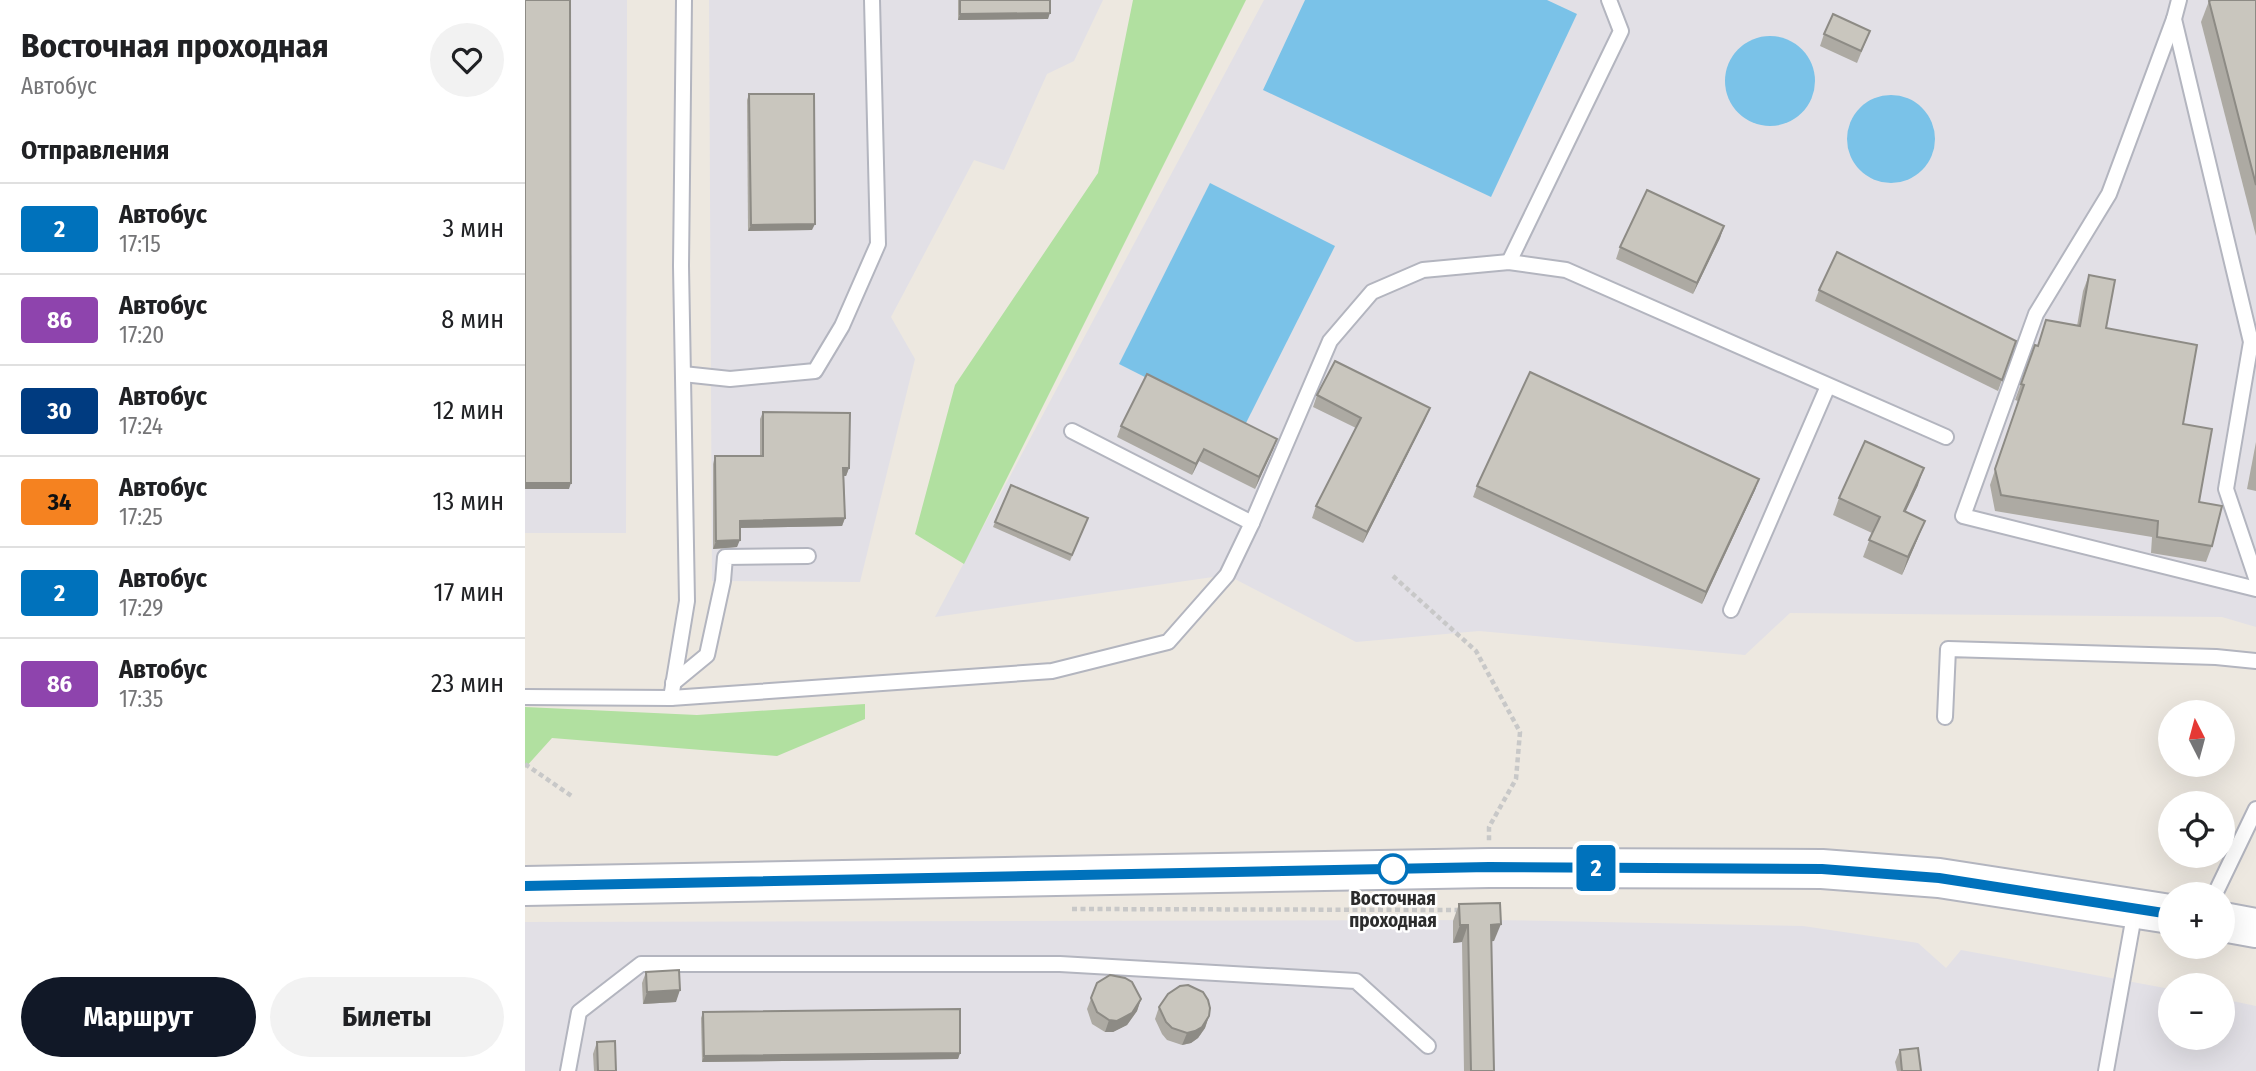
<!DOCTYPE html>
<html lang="ru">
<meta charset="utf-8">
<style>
:root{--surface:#fff;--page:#f2f2f2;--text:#202124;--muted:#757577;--line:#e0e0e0;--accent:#111827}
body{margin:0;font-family:"Fira Sans Condensed",sans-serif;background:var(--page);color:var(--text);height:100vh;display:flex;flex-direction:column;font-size:26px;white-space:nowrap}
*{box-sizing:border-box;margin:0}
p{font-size:23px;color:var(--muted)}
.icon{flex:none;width:38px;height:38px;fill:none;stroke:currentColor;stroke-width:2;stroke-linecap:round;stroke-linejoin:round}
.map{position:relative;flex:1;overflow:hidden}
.side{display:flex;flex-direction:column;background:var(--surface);width:525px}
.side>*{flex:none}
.badge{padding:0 14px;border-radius:5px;font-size:24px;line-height:46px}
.needle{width:46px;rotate:354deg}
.tools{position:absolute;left:1633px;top:700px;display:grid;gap:14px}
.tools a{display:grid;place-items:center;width:77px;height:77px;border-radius:50%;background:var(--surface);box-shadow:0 7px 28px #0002;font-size:35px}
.map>.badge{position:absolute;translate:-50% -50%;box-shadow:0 0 0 4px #fff}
h2{padding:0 21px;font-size:26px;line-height:63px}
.round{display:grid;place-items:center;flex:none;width:74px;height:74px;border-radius:37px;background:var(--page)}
.head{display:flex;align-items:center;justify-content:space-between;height:119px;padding:0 21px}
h1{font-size:33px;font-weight:700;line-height:52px}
.action{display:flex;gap:14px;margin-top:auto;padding:14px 21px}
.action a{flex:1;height:80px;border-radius:42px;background:var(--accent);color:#fff;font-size:28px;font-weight:700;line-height:80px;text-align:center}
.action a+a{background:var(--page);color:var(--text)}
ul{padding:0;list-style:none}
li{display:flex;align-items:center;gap:21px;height:91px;padding:0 21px;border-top:2px solid var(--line)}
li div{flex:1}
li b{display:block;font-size:26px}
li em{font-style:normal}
li .badge{min-width:77px;font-weight:700;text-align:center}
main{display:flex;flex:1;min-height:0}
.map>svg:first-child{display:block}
.industrial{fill:#e2e0e6}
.green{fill:#b1e0a0}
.water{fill:#7ac2e8}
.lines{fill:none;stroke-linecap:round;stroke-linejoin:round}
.lane-casing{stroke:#b3b5bf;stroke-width:18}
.secondary-casing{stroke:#b3b5bf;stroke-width:42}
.path{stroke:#c8c8c8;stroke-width:4.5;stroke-dasharray:5 3.5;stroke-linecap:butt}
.lane{stroke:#fff;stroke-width:14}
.secondary{stroke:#fff;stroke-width:38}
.wall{fill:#adaaa3}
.shaded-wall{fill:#8d8b85}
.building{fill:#c9c6be;stroke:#8d8b85;stroke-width:2}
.line-casing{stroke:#fff;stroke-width:16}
.line{stroke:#0072bc;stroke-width:10}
.stop-dot{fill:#fff;stroke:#0072bc;stroke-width:3.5}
.labels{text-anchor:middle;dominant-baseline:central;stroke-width:5;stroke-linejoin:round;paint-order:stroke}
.stop-label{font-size:19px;font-weight:bold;fill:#2c2c2c;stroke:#fff}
</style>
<main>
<section class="side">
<div class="head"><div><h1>Восточная проходная</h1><p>Автобус</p></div><a class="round"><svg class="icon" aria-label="heart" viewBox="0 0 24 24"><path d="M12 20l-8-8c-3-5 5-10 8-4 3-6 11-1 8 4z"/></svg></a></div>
<h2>Отправления</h2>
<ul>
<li><span class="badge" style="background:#0072bc;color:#fff">2</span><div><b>Автобус</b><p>17:15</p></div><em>3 мин</em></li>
<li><span class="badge" style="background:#8e44ad;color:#fff">86</span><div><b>Автобус</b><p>17:20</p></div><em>8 мин</em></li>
<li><span class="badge" style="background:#003b80;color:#fff">30</span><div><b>Автобус</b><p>17:24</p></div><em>12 мин</em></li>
<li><span class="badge" style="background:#f58220;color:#111">34</span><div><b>Автобус</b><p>17:25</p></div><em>13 мин</em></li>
<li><span class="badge" style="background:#0072bc;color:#fff">2</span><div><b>Автобус</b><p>17:29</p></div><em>17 мин</em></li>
<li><span class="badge" style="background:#8e44ad;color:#fff">86</span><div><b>Автобус</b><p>17:35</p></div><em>23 мин</em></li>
</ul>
<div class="action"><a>Маршрут</a><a>Билеты</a></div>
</section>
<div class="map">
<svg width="1731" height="1071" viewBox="0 0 1731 1071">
<rect width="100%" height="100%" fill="#ede8e0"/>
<g class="industrial">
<path d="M0,0H102L101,533H0Z"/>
<path d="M184,0H578L549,61L522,74L479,170L449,160L366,317L390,359L335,582L187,581Z"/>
<path d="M739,0H1731V627L1697,617L1265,613L1220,655L954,631L831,642L702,575L410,617Z"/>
<path d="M969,920L1278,926L1393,943L1421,968L1436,950L1645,989V1038H1698V999L1731,1006V1071H0V922Z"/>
</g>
<g class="green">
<path d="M608,0H721L439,564L390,534L430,385L573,173Z"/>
<path d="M340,704V719L252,756L27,738L0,768V707L172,715Z"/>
</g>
<g class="water">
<path d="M780,0H1022L1052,14L966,197L738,90Z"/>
<circle cx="1245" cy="81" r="45"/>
<circle cx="1366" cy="139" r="44"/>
<path d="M685,183L810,246L719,427L594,364Z"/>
</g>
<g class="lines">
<defs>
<g id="lane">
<path d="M1654,0L1649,19L1726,342L1701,489L1731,578"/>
<path d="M1649,19L1584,194L1511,314L1438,516L1731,589"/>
<path d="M984,262L1096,31L1084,0"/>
<path d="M158,374L205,379L290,371L317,326L353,244L347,0"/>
<path d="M547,431L727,523"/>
<path d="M1206,610L1303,386"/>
<path d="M148,683L182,655L198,581L200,557L283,556"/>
<path d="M0,697L146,698L162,601L156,266L159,0"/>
<path d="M146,698L527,671L643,642L702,575L727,523L805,341L847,292L898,270L984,262L1041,270L1421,437"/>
<path d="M1420,717L1423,649L1691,657L1731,661"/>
<path d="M1690,894L1731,809"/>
<path d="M43,1071L54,1012L116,964H535L831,981L903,1046"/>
<path d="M1581,1071L1610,910"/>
</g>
<g id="secondary">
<path d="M0,886L964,868L1297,869L1414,878L1645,914"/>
<path d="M1698,922L1731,928"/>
</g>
</defs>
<use href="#lane" class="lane-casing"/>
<use href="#secondary" class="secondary-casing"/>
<g class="path">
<path d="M868,576L951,651L995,732L991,779L964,827V841"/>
<path d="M0,764L48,797"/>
<path d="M547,909L937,910"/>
</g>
<use href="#lane" class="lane"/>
<use href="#secondary" class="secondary"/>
</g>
<g class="wall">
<path d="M433,0H525L523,19L433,20Z"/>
<path d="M1731,0V236L1676,22L1684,1Z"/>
<path d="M1345,31L1332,63L1295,46L1299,34Z"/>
<path d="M224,94L287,230L223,231L222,100Z"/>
<path d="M1199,226L1195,238L1168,294L1091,259L1095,247Z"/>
<path d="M1564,275L1581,328L1658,424L1674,502L1687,546L1681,562L1626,553L1627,537L1470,511L1465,485L1493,401L1490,400L1510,345L1512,346L1552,326L1558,291Z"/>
<path d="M1294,290L1491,341L1473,391L1290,301Z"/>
<path d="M792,395L900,420L838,543L787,518L791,506L831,428L788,407Z"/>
<path d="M238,412L324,468L321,476H319L320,518L317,526L215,528L212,547L188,549V464L190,456H235V419Z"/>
<path d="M596,426L752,439L730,489L674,461L667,475L592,437Z"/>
<path d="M1731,442V491L1722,489Z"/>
<path d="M1234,479L1230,490L1177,604L948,497L952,486Z"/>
<path d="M1393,485L1380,512L1393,538L1377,575L1338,557L1347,533L1308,515L1314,498Z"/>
<path d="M563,518L545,561L468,527L470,522Z"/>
<path d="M934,904L969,941H966L969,1071H939L937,942L928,943V921Z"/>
<path d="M121,972L151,1002L118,1004L117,983Z"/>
<path d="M572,983L616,999L612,1011L602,1025L588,1032H580L567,1024L562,1009Z"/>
<path d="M634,1007L684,1016L680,1028L673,1038L666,1043L657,1045L642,1040L637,1034L630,1019Z"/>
<path d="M178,1012L435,1053L433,1059L177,1062L176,1018Z"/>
<path d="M72,1042L91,1071H69L68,1054Z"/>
<path d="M1375,1050L1396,1071H1372L1370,1062Z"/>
</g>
<g class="shaded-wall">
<path d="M525,13L523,19L433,20L435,14Z"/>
<path d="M290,224L287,230L223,231L226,225Z"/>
<path d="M1199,226L1195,238L1168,294L1172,283Z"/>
<path d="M905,408L900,420L838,543L842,532Z"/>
<path d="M752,439L748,450L730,489L734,477Z"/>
<path d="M679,449L674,461L667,475L671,464Z"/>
<path d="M318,468H324L321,476H316Z"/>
<path d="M1399,468L1393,485L1373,528L1379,511Z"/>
<path d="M1234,479L1230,490L1177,604L1181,592Z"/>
<path d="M0,483H46L44,489H0Z"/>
<path d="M320,518L317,526L212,528L215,521Z"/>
<path d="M1400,521L1393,538L1377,575L1383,557Z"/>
<path d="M215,540L212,547L188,549L191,541Z"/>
<path d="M976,924L969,941L960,942L966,925Z"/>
<path d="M935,925H943L937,942L928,943Z"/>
<path d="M155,990L151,1002L118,1004L122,992Z"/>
<path d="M616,999L612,1011L602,1025L588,1032H580L584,1020Z"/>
<path d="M684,1016L680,1028L673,1038L666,1043L657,1045L662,1033Z"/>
<path d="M435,1053L433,1059L177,1062L179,1056Z"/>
</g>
<g class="building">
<path d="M0,0H45L46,483H0Z"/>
<path d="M435,0H525V13L435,14Z"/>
<path d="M1686,0H1731V185L1684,1Z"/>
<path d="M1308,14L1345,31L1336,51L1299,34Z"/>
<path d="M224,94H289L290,224L226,225Z"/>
<path d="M1122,190L1199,226L1172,283L1095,247Z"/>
<path d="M1312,252L1491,341L1477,380L1294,290Z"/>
<path d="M1564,275L1590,280L1581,328L1672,345L1658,424L1687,429L1674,502L1697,506L1687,546L1632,537L1633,521L1476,495L1470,469L1499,385L1496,384L1510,345L1513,346L1521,320L1555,326Z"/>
<path d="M810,361L905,408L842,532L791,506L836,418L792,395Z"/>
<path d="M1005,372L1234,479L1181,592L952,486Z"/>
<path d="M622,374L752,439L734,477L679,449L671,464L596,426Z"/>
<path d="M238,412L325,413L324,468H318L320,518L215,521V540L191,541L190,456H238Z"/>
<path d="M1340,441L1399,468L1379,511L1400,521L1383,557L1344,540L1355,517L1314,498Z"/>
<path d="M486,485L563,518L547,555L470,522Z"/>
<path d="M975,903L976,924L966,925L969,1071H946L943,925H935L934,904Z"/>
<path d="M154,970L155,990L122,992L121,972Z"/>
<path d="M585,975L600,978L607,982L616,999L607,1013L592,1021L584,1020L572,1012L566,998L572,983Z"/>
<path d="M663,985L678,992L683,1000L685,1008L684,1016L677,1027L670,1031L662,1033L647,1028L641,1022L634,1007L643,994L655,986Z"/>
<path d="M435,1009V1053L179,1056L178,1012Z"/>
<path d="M90,1041L91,1071H73L72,1042Z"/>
<path d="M1393,1048L1396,1071H1377L1375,1050Z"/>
</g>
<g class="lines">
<defs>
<path id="line" d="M0,886L964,867L1297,869L1414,878L1645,914"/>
</defs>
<use href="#line" class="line-casing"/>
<use href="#line" class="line"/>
</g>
<circle class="stop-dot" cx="868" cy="869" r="14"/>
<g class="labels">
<g class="stop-label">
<text x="868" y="898">Восточная<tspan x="868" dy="22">проходная</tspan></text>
</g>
</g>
</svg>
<div class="tools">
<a><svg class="needle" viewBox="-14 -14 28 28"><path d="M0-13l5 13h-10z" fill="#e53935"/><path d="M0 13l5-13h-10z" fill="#757577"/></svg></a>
<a><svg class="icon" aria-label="locate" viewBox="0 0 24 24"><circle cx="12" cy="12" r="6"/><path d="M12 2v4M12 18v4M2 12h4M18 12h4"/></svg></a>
<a>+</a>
<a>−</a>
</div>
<b class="badge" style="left:1071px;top:868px;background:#0072bc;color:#fff">2</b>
</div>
</main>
